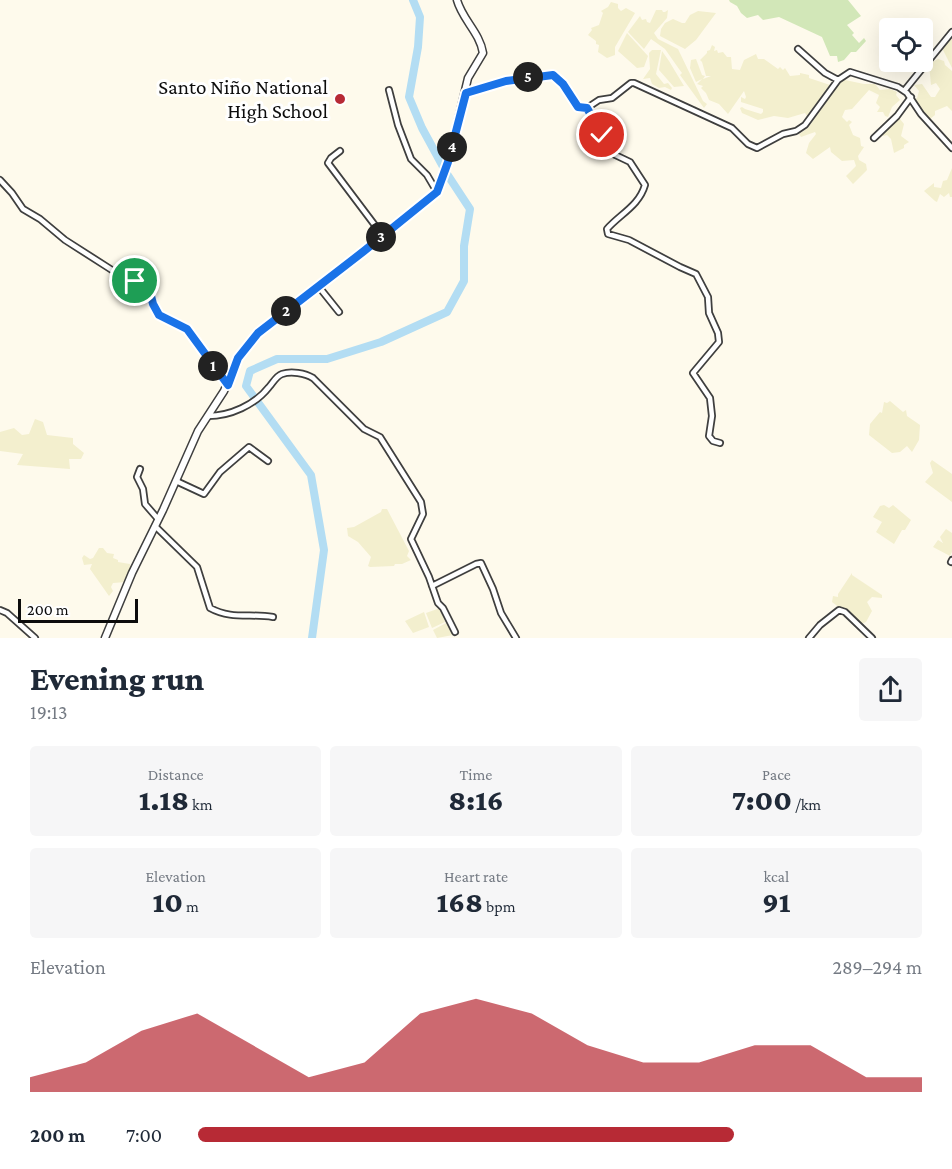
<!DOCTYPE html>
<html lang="en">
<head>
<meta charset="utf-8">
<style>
  body { margin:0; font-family:"Crimson Pro",serif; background:#f6f6f7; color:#1f2937; height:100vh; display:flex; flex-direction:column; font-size:22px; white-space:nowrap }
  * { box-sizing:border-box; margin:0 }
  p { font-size:20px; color:#747a83 }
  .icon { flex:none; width:33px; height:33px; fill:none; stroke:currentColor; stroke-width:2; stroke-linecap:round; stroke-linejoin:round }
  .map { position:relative; height:638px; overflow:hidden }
  .drawer { display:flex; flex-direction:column; background:#fff; flex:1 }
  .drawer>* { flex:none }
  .fabs { position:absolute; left:879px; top:18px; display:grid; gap:12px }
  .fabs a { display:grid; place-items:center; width:54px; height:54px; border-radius:6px; background:#fff; box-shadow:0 6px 24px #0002; font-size:30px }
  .scale { position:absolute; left:18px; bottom:15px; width:120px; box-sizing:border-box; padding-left:6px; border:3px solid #0c0c0c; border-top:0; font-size:16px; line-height:21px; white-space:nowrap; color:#0c0c0c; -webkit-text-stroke:4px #fff; paint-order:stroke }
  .pin { position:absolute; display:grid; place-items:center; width:51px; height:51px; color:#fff; margin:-26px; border:3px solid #fff; border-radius:50%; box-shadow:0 2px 6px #0007 }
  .km { position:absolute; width:30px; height:30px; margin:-15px; border-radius:50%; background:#222; color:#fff; font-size:16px; line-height:30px; text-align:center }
  .round { display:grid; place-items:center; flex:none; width:63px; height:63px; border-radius:6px; background:#f6f6f7 }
  .summary { display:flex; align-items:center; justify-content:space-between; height:102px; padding:0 30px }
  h1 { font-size:33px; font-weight:800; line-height:45px }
  .metrics { display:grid; grid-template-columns:repeat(3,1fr); gap:9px; height:102px; padding:6px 30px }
  .metrics div { display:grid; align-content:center; border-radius:6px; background:#f6f6f7; text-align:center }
  .metrics b { font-size:30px; font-weight:800 }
  .metrics small { font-size:16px; font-weight:400 }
  .metrics p { font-size:16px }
  .chart { height:168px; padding:12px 30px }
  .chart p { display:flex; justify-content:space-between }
  .chart svg { width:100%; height:108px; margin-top:6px; fill:#b72a35; opacity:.7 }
  ul { padding:0 30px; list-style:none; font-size:20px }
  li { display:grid; grid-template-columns:96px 72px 1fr; align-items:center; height:45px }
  li i { height:15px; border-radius:8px; background:#b72a35 }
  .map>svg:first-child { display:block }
  .farmland { fill:#f3efce }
  .green { fill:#d2e7b8 }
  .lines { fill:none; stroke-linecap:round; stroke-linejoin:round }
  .river { stroke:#b3ddf3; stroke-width:8 }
  .minor-casing { stroke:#3f3f3f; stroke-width:8 }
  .tertiary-casing { stroke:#3f3f3f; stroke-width:9 }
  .minor { stroke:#fff; stroke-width:4.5 }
  .tertiary { stroke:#fff; stroke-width:6 }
  .route-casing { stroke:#fff; stroke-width:12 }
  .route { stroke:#1a73e8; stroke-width:8 }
  .poi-dot { fill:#b72a35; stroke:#fff; stroke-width:2 }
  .labels { text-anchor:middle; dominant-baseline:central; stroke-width:6; stroke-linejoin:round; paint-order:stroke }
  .poi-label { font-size:21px; fill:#0c0c0c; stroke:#fff; text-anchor:end }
</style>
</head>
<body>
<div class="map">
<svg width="952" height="638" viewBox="0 0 952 638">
  <rect width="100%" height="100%" fill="#fefaec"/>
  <path class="farmland" d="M 611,2 L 618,4 L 618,8 L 621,11 L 626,8 L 635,13 L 615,47 L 615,55 L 607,58 L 598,52 L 599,45 L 596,44 L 596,41 L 588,35 L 592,30 L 591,28 L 599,25 L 603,13 L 601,11 L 608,7 Z
    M 656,10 L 662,10 L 663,12 L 665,12 L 668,10 L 667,18 L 654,33 L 658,39 L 678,49 L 703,101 L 707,104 L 704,108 L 680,75 L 682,73 L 679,69 L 665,49 L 651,39 L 644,49 L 628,32 L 640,16 L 642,20 L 646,19 L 647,22 L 650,23 Z
    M 698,11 L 716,13 L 696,40 L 685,49 L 660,36 L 661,29 L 665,23 L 673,19 L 682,23 L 685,23 L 690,15 Z
    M 627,33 L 648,56 L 644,67 L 637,68 L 618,51 Z
    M 952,39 L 952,68 L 943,50 L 944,40 L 948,41 Z
    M 712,45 L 715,47 L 714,51 L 717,50 L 718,53 L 723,52 L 727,57 L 731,57 L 732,69 L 740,70 L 744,60 L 756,54 L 758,59 L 764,59 L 778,69 L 780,67 L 783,70 L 785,68 L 790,76 L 800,75 L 800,73 L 809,75 L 809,78 L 830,85 L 807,116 L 805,113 L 788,118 L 774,116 L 758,120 L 742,113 L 740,108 L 742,107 L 745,109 L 761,114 L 763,112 L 763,109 L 741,102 L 741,97 L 745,99 L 746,97 L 744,91 L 728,114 L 719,104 L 709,100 L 706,93 L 701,88 L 703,86 L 697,84 L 702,79 L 696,82 L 690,68 L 691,60 L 696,59 L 702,75 L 705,76 L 703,79 L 711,76 L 706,76 L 702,62 L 700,60 L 707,53 L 707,51 L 710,50 Z
    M 652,50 L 661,50 L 656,74 L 664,84 L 668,83 L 672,88 L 671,90 L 665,87 L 659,88 L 652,84 L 650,78 L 643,79 L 650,69 L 649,53 Z
    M 662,51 L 669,61 L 684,86 L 674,87 L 659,70 Z
    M 938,59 L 944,61 L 945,65 L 952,71 L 952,111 L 947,106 L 935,111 L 935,115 L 930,119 L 932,123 L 931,126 L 913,100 L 917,98 L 919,91 L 914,85 L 922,84 L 931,97 L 935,97 L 940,89 L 936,83 L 931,85 L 929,64 Z
    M 845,80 L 864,84 L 875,84 L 880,90 L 890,89 L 897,92 L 896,95 L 900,100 L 892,107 L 888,117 L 885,116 L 883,112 L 877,112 L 880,107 L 876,103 L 879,95 L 869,90 L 852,109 L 845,110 L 842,117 L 847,122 L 849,120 L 852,122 L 849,125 L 853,135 L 860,138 L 861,146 L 864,147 L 858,156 L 859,160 L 866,164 L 867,170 L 853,184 L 846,176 L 856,166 L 854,160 L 842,161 L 831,152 L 830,147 L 813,159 L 806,153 L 809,143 L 816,134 L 815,132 L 801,137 L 799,134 L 808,128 L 841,81 Z
    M 900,119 L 904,124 L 901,136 L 909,142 L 904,145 L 904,148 L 894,153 L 891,139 L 887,135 L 883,136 L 882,130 L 885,130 L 887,126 L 890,127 L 893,121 Z
    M 952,168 L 952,197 L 950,197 L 949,193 L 944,197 L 940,194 L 937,202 L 935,201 L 924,191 L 934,183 L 934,187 L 941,188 L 943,181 L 947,180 Z
    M 890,401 L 903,412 L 906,410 L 907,416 L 920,425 L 919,440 L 912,452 L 907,446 L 900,452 L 892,453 L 869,435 L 870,424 L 880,412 L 882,413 L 884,402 L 887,403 Z
    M 35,419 L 43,422 L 47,435 L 73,438 L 73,444 L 84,453 L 81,459 L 69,459 L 70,469 L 17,465 L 23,454 L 0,451 L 0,432 L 14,428 L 22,435 L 29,434 Z
    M 932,460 L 952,474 L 952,502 L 925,482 L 933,473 L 930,463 Z
    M 884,505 L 889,508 L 893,505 L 911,520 L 905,530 L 902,530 L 894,544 L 876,532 L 882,522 L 873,517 L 880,506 Z
    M 382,509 L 387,509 L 409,551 L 407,556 L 411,560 L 402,564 L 395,564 L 394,566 L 370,567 L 368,566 L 371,557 L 358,542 L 348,536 L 347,528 L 354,527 L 381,512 Z
    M 946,529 L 952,533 L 952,552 L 950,556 L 933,547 L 938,540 L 943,543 L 940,537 Z
    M 99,548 L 103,548 L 107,553 L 114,554 L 113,558 L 118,560 L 118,562 L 130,564 L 131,571 L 126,582 L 113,583 L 111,587 L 113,591 L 109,596 L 90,569 L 92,564 L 84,565 L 82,558 L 84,555 L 90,559 L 93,558 Z
    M 852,573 L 852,575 L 882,595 L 882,598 L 872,597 L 867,602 L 872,611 L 866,622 L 861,624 L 832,602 L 833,596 L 838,597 L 838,594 Z
    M 440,608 L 445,622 L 432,628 L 426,613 Z
    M 424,612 L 429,627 L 413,633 L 405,621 Z
    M 446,623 L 453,635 L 437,638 L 433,630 Z"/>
  <path class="green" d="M 729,0 L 848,0 L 861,16 L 847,25 L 854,33 L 852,35 L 859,43 L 864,38 L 866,41 L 856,52 L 851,52 L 844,60 L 838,62 L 837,56 L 830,56 L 822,37 L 779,17 L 763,20 L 758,15 L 747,18 L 741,13 L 737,6 L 730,2 Z"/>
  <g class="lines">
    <path class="river" d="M 312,638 L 324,550 L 311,475 L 246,386 L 250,371 L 277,359 L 327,359 L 381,342 L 447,312 L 464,281 L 464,246 L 470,209 L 447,174 L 422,128 L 409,97 L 418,47 L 420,17 L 413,0"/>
    <defs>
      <path id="minor" d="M 798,49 L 825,73 L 838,80
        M 389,90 L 398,125 L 411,159 L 427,175 L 437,192
        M 904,91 L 952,32
        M 466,93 L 506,81 L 553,75 L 563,84 L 578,107 L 587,108 L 599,100 L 612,98 L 631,83 L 634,83 L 732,128 L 748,144 L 757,148 L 783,134 L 796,131 L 805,125 L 838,80 L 850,72 L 898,87 L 907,93 L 921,114 L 952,148
        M 587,108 L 596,122 L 609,152 L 630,162 L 645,185 C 639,206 620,214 607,229 L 608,234 L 629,240 L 680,267 L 696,274 L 708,297 L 709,313 L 718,333 L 719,342 L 693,373 L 710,398 L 712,416 L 709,436 L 713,441 L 720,443
        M 874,138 L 897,116 L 911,97
        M 340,151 L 331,158 L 328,163 L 383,236
        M 0,180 L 12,193 L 23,209 L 40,219 L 65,240 L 115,272 L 146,287 L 150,292 L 156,311 L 164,318 L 187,329 L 228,385
        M 319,287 L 339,312
        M 208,416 C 230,416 255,405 269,387 C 273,383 276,376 282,374 C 291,371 305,373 313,378 L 364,429 L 380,437 L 421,502 L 423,514 L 411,539 L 429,577 L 438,603 L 443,608 L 455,632
        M 140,469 L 137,477 L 143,489 L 145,504 L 158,519
        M 176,481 L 204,494 L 220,472 L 249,447 L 268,461
        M 155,526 L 197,567 L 210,608 C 232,620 250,613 273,617
        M 951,562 L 952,560
        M 432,586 L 476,564 L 481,563 L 493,589 L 501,613 L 516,638
        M 0,610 L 7,613 L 35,638
        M 809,638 L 820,625 L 839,610 L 845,612 L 872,638"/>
      <path id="tertiary" d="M 105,638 L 132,573 L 163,510 L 198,431 L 224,391 L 238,358 L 258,333 L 364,251 L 437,192 L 448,162 L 468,78 L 483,53 C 480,33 462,19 457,0"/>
    </defs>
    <use href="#minor" class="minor-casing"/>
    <use href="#tertiary" class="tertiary-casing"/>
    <use href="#minor" class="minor"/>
    <use href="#tertiary" class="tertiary"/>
  </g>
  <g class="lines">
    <defs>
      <path id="route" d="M 135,281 L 146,287 L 150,292 L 153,304 L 159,315 L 187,329 L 228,385 L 238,358 L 258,333 L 364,251 L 437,192 L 448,162 L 466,93 L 506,81 L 553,75 L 563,84 L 578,107 L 587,108 L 602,135"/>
    </defs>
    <use href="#route" class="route-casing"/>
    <use href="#route" class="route"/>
  </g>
  <circle class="poi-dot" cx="340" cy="99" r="6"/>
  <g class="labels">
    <g class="poi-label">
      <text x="328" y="87">Santo Niño National<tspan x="328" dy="24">High School</tspan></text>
    </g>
  </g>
</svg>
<div class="fabs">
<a><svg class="icon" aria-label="locate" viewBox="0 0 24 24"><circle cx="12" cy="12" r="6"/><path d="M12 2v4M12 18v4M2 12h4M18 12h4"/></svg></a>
</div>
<div class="scale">200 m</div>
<div class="pin" style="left:135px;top:281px;background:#1e9e55"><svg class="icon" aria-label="arrive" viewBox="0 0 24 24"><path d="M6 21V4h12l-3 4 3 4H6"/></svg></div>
<div class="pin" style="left:602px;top:135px;background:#d93025"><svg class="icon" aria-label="check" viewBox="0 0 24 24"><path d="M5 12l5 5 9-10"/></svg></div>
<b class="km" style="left:213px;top:366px">1</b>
<b class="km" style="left:286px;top:311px">2</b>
<b class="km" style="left:381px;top:237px">3</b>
<b class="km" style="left:452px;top:147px">4</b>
<b class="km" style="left:528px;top:77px">5</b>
</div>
<section class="drawer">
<div class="summary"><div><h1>Evening run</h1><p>19:13</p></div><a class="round"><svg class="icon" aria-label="share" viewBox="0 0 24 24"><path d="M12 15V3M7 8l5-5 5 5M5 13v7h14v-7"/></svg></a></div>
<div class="metrics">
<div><p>Distance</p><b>1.18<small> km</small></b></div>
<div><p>Time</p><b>8:16</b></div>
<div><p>Pace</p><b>7:00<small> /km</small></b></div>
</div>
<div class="metrics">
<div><p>Elevation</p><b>10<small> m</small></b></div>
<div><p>Heart rate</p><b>168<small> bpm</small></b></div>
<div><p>kcal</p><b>91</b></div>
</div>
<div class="chart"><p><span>Elevation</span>289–294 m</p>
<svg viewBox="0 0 160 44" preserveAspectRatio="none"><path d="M0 44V38L10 32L20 19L30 12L40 25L50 38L60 32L70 12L80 6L90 12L100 25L110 32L120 32L130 25L140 25L150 38L160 38V44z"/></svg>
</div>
<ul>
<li><b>200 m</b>7:00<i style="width:74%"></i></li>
</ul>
</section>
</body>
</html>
